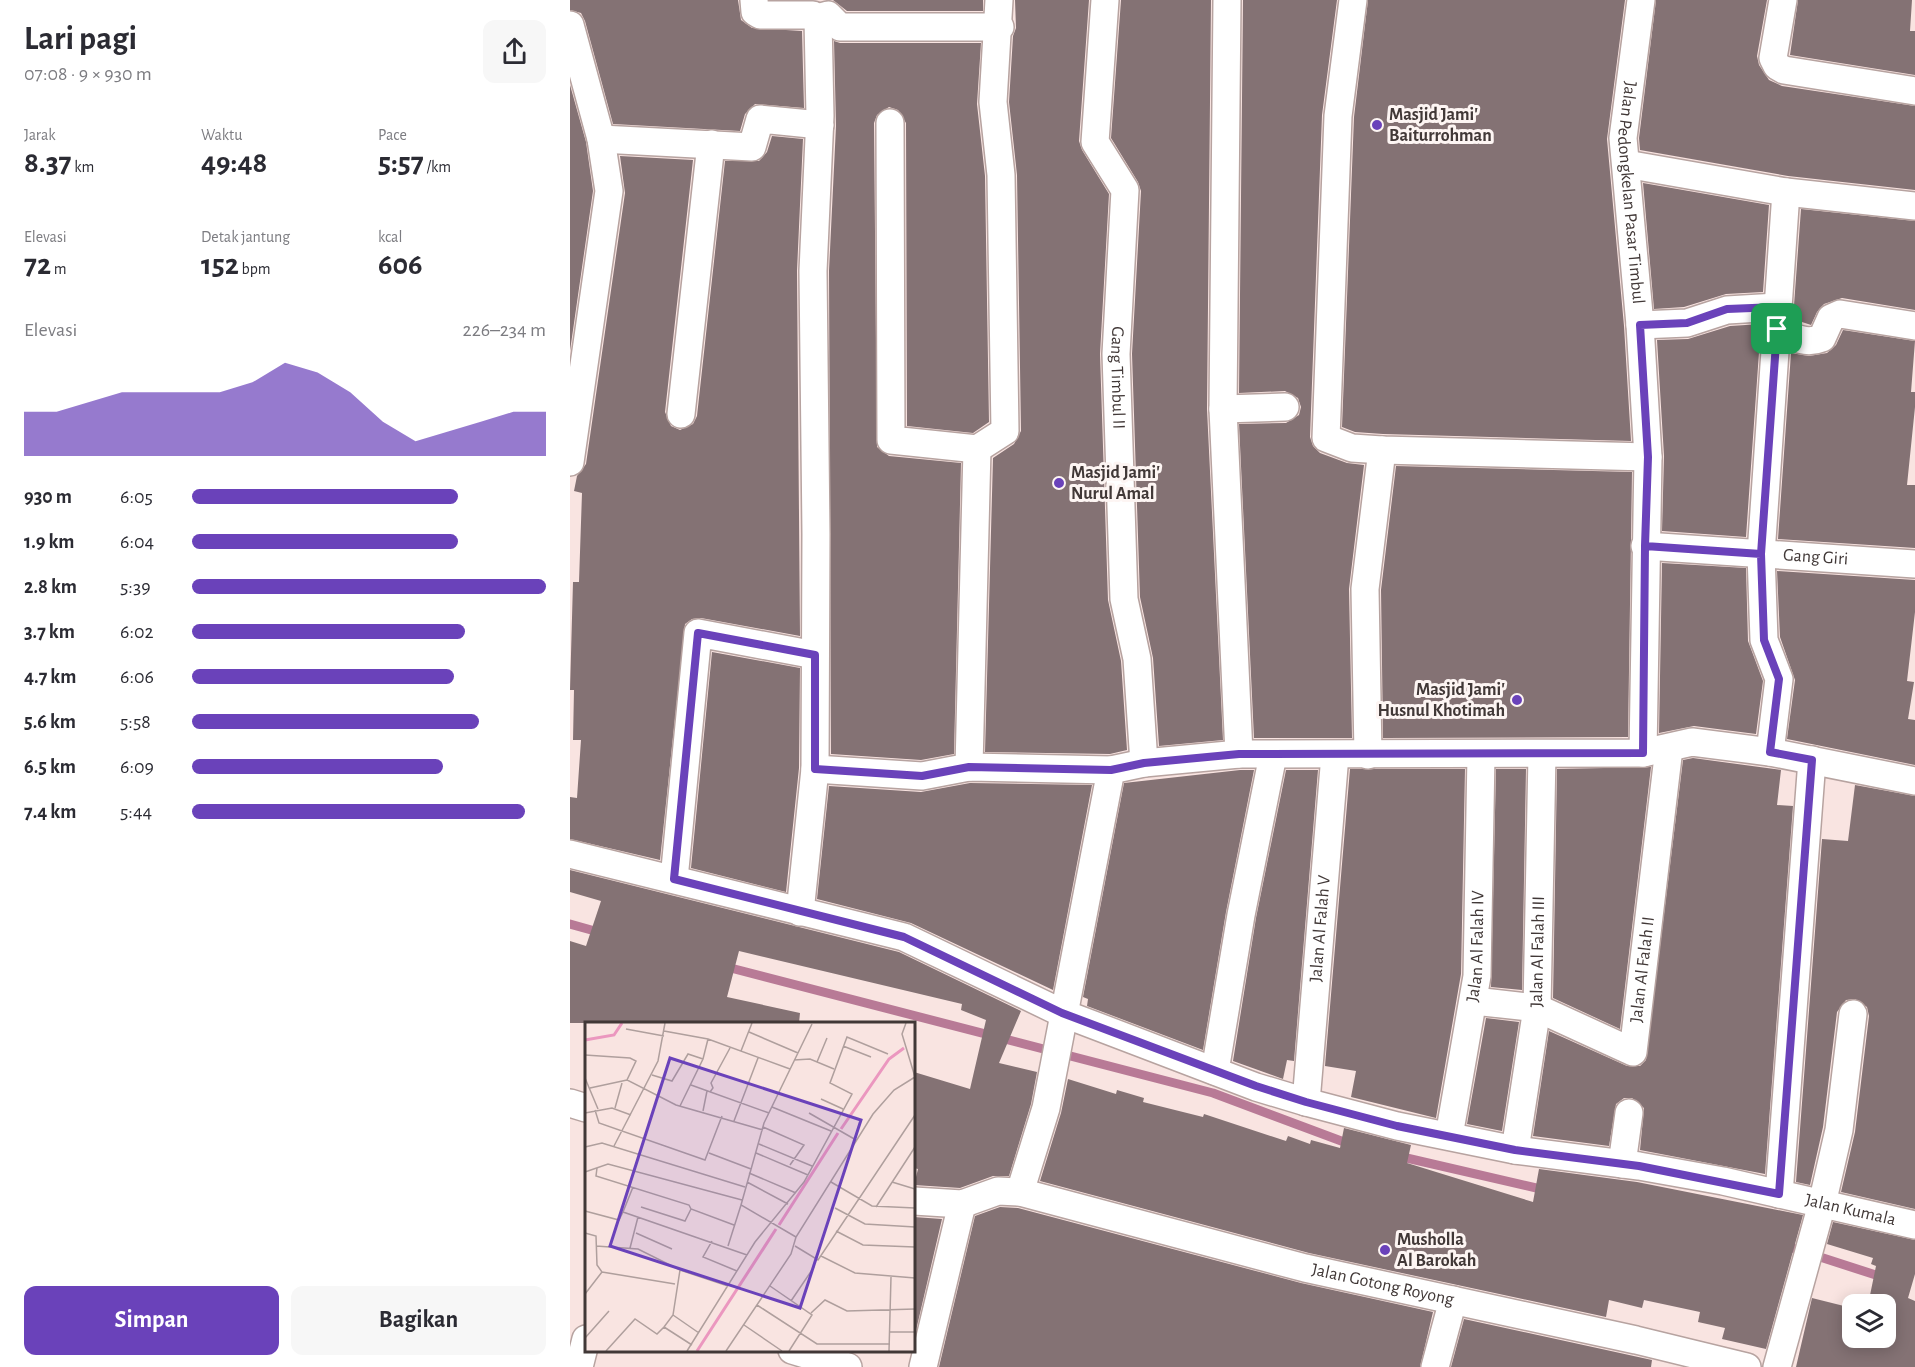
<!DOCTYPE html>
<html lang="id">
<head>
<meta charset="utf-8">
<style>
  body { margin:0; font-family:"Alegreya Sans",sans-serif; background:#f7f7f7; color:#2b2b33; height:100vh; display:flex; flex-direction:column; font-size:22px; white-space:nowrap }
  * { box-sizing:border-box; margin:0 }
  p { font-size:20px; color:#7c7c81 }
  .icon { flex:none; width:33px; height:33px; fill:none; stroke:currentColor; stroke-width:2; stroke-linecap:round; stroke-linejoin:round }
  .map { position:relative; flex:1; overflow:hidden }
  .details { display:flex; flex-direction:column; background:#fff; width:570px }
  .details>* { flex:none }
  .tools { position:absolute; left:1272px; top:1294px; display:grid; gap:12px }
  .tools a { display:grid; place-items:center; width:54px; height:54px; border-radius:12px; background:#fff; box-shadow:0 3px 15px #0003; font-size:30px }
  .pin { position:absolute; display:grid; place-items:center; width:51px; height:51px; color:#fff; margin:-26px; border-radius:12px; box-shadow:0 3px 9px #0006 }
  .round { display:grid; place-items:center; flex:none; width:63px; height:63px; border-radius:12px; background:#f7f7f7 }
  .headline { display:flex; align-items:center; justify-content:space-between; height:102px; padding:0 24px }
  h1 { font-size:33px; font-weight:700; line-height:45px }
  .figures { display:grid; grid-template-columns:repeat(3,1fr); gap:9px; height:102px; padding:6px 24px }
  .figures div { display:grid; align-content:center }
  .figures b { font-size:30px; font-weight:700 }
  .figures small { font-size:16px; font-weight:400 }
  .figures p { font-size:16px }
  .chart { height:168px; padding:12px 24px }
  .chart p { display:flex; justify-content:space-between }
  .chart svg { width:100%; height:108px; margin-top:6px; fill:#6a42ba; opacity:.7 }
  .action { display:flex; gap:12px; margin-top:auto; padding:12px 24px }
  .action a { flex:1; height:69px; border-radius:12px; background:#6a42ba; color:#fff; font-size:24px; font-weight:700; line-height:69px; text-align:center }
  .action a+a { background:#f7f7f7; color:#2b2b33 }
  ul { padding:0 24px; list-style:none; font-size:20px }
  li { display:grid; grid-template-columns:96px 72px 1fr; align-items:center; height:45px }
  li i { height:15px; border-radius:8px; background:#6a42ba }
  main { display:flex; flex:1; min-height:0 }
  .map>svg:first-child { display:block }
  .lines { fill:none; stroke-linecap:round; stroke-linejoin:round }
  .stream { stroke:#b87a96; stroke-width:9 }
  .building { fill:#847274 }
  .street-casing { stroke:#b7a3a0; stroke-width:30 }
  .street { stroke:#fff; stroke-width:27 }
  .route-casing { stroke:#fff; stroke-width:12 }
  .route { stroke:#6a42ba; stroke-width:8 }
  .poi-dot { fill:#6a42ba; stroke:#fdf5f3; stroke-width:2 }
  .labels { text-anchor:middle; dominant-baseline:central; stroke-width:6; stroke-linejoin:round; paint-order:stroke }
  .poi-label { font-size:18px; font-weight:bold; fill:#413837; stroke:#fdf5f3; text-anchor:start }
  .street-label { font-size:18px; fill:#413837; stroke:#fdf5f3 }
  .inset-river { fill:none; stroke:#eb97bf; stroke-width:3 }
  .inset-road { fill:none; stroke:#af9f9d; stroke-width:1.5 }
  .view { fill:#6a42ba; fill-opacity:0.15; stroke:#6a42ba; stroke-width:3 }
  .inset-edge { fill:none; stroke:#413837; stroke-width:3 }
</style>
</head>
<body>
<main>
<section class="details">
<div class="headline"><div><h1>Lari pagi</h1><p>07:08 · 9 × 930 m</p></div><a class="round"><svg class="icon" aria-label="share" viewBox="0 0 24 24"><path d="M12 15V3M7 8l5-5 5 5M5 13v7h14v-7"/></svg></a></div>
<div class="figures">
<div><p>Jarak</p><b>8.37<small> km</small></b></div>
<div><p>Waktu</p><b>49:48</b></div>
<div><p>Pace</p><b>5:57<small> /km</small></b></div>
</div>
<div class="figures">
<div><p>Elevasi</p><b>72<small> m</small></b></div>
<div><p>Detak jantung</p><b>152<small> bpm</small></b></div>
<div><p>kcal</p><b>606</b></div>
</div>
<div class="chart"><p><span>Elevasi</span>226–234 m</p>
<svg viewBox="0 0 160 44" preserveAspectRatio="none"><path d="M0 44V26L10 26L20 22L30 18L40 18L50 18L60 18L70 14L80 6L90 10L100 18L110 30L120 38L130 34L140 30L150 26L160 26V44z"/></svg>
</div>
<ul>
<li><b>930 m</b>6:05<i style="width:75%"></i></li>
<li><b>1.9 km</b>6:04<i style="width:75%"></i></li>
<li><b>2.8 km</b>5:39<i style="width:100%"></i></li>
<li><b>3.7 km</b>6:02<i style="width:77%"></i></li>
<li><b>4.7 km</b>6:06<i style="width:74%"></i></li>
<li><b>5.6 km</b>5:58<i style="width:81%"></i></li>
<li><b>6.5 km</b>6:09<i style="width:71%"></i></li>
<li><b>7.4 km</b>5:44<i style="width:94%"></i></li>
</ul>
<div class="action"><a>Simpan</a><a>Bagikan</a></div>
</section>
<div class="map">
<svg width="1345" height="1367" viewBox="0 0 1345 1367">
  <rect width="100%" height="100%" fill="#f9e4e1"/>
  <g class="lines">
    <path class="stream" d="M 0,924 L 32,933
      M 153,966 L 643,1093 L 782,1145
      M 828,1156 L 975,1190
      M 1213,1245 L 1315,1278"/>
  </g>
  <path class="building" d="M 0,0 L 168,0 L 171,20 L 182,28 L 232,31 L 234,108 L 185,104 L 175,114 L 170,131 L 43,124 L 15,21 L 11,13 L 0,10 Z
    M 263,0 L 413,0 L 413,11 L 277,11 Z
    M 445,0 L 519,0 L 509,141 L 512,150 L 539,194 L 530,354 L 538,600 L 551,661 L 557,750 L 540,754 L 415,752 L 423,458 L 444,444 L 451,431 L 447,175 L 439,102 L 443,36 L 446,28 Z
    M 551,0 L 641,0 L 637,409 L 653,740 L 589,746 L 583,658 L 570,597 L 562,354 L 571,191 L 568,182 L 541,138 Z
    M 673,0 L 767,0 L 752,115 L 740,437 L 743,446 L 750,453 L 777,463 L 794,465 L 779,589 L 782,738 L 684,738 L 669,424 L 716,423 L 729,415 L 731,407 L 728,398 L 715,391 L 669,393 Z
    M 798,0 L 1055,0 L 1037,139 L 1054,326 L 1061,441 L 813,434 L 785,432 L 772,427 L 784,117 Z
    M 1086,0 L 1197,0 L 1187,56 L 1189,65 L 1199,80 L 1212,86 L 1345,106 L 1345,190 L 1218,176 L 1070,150 L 1069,138 Z
    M 1228,0 L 1342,0 L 1340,31 L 1345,31 L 1345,75 L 1220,55 Z
    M 264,41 L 270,43 L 411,43 L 407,104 L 415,176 L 419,422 L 403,433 L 337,426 L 336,123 L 328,110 L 319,107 L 307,115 L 304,123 L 307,447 L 319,456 L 391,463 L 384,754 L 351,760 L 261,754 L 259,271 L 266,126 Z
    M 0,85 L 16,142 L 23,191 L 0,351 Z
    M 202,136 L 233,139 L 227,271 L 230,636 L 131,618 L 122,619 L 115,624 L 90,860 L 0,839 L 0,797 L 7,798 L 11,740 L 3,740 L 4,690 L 0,690 L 3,582 L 9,582 L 12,493 L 4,491 L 7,476 L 16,464 L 55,193 L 50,156 L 123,160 L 95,412 L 101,426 L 110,430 L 123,424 L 127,416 L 155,161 L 189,161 L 197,152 Z
    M 1073,183 L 1199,205 L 1193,292 L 1156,294 L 1114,307 L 1084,309 Z
    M 1231,209 L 1345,221 L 1345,310 L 1272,298 L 1254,304 L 1247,312 L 1241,325 L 1223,319 Z
    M 1191,324 L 1176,537 L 1092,531 L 1094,456 L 1087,340 L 1118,339 L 1160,326 Z
    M 1273,330 L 1345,341 L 1341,392 L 1345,392 L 1345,407 L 1337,485 L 1345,485 L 1345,548 L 1208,539 L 1221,353 L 1239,356 L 1257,353 L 1266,345 Z
    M 826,466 L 1062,472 L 1058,737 L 813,738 L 811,590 Z
    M 1092,563 L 1176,568 L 1178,641 L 1193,681 L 1186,734 L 1124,726 L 1089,733 Z
    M 1207,571 L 1345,580 L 1345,612 L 1337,681 L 1344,682 L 1338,719 L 1345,720 L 1345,765 L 1217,739 L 1225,680 L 1210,637 Z
    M 142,652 L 230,668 L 229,768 L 216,892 L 121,868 Z
    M 1123,758 L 1211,770 L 1207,805 L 1223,806 L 1195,1174 L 1070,1150 L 1074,1108 L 1062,1098 L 1054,1098 L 1046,1104 L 1039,1146 L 963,1136 L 979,1031 L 1057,1066 L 1070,1066 L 1076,1060 L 1113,760 Z
    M 1081,767 L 1050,1029 L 983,998 L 987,769 Z
    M 780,769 L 895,769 L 891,974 L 866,1118 L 781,1097 L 786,1071 L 755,1066 Z
    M 926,769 L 956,769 L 952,990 L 921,987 Z
    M 670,770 L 684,770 L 656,912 L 633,1050 L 517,1006 L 518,999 L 513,997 L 554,783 Z
    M 716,770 L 748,770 L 724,1061 L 717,1060 L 713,1079 L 663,1061 L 686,918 Z
    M 400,783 L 522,785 L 483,990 L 341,923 L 247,899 L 259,786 L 351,792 Z
    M 1285,785 L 1345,796 L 1345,1209 L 1271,1192 L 1285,1132 L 1299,1016 L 1297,1007 L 1285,999 L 1276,1000 L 1267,1012 L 1253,1127 L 1240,1185 L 1226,1182 L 1252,839 L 1278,841 Z
    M 0,870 L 329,952 L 451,1011 L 429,1063 L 467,1072 L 461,1104 L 439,1176 L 423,1176 L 390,1188 L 344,1185 L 348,1169 L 344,1168 L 344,1072 L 400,1089 L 416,1020 L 391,1010 L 392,1004 L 169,951 L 157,997 L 230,1013 L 229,1023 L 0,1023 L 0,941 L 16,946 L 31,901 L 0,892 Z
    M 916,1018 L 949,1022 L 932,1131 L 897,1124 Z
    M 498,1079 L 546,1094 L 547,1090 L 574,1098 L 573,1102 L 633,1117 L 634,1114 L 716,1141 L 718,1136 L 740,1144 L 741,1140 L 770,1148 L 774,1128 L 841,1145 L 837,1163 L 963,1202 L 969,1169 L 1067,1182 L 1233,1215 L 1196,1349 L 1152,1339 L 1155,1328 L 1128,1322 L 1130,1312 L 1074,1300 L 1072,1308 L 1039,1300 L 1036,1317 L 739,1253 L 470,1181 L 491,1113 Z
    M 430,1207 L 448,1208 L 731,1283 L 863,1312 L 850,1367 L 369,1367 L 405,1216 Z
    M 344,1217 L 372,1219 L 344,1339 Z
    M 1263,1222 L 1345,1240 L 1345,1274 L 1338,1298 L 1345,1301 L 1345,1367 L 1226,1367 L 1242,1298 L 1282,1308 L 1282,1338 L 1316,1338 L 1316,1305 L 1298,1305 L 1306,1266 L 1301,1264 L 1303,1258 L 1257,1244 Z
    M 894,1319 L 1082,1360 L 1081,1367 L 881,1367 Z"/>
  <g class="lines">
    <defs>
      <g id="street">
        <path d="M 184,0 L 185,12 L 190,15 L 243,15 L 248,19 L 250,116 L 243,271 L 246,534 L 245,769 L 230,912"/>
        <path id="s1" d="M 535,0 L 525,142 L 555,190 L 546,354 L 554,599 L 567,659 L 574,763"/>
        <path d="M 657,0 L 653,409 L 669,754"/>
        <path d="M 783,0 L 768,116 L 756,438 L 782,448 L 812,450 L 1078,457"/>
        <path id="s2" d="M 1071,0 L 1053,138 L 1070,325 L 1078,457 L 1073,753"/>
        <path d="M 1213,0 L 1203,58 L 1207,66 L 1214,70 L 1345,91"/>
        <path d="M 247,18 L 258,15 L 270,27 L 430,27"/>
        <path d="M 0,25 L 31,139 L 39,191 L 0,462"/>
        <path d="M 320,123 L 321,440 L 407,449 L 435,431 L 431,175 L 423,102 L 429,0"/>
        <path d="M 31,139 L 182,147 L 190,119 L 250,125"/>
        <path d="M 1056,164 L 1216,192 L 1345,206"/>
        <path d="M 1070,325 L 1117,323 L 1157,310 L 1207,307"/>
        <path d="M 1207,329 C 1223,337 1235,345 1252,338 L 1261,318 L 1270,314 L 1345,326"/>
        <path d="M 653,409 L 715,407"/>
        <path d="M 111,414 L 141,144"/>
        <path id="s3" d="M 1075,546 L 1345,564"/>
        <path d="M 1200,752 L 1209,679 L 1194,640 L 1191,554 L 1216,192"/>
        <path d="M 798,755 L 795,589 L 812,450"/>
        <path d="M 399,767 L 407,449"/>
        <path d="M 245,769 L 352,776 L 399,767 L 541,770"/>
        <path id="s4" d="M 0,854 L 334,937 L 492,1013 L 686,1087 L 736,1102 L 827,1126 L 945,1150 L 1069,1166 L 1153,1181 L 1345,1225"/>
        <path d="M 104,879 L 128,633 L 245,655"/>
        <path id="s5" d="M 904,1001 L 967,1008 L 1063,1052 L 1099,748"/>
        <path d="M 645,1071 L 671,915 L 703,755"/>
        <path id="s6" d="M 736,1102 L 765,755"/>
        <path d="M 0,1103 L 16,1108"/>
        <path id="s7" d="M 879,1136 L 907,976 L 911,755"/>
        <path id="s8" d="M 945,1150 L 967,1008 L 972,754"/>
        <path d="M 1052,1164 L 1059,1113"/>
        <path d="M 450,1192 L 476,1108 L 541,770 L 574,763 L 669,754 L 1073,753 L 1122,742 L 1200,752 L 1345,781"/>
        <path d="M 1209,1194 L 1242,760"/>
        <path id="s9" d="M 344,1201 L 392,1204 L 428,1191 L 450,1192 L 735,1268 L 1066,1340 L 1177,1367"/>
        <path d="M 222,1350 L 278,1367"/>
        <path d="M 9,1367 L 16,1339"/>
        <path d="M 353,1367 L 392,1204"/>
        <path d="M 865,1367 L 883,1300"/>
        <path d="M 1207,1367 L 1252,1204 L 1269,1130 L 1283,1014"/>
      </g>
    </defs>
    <use href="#street" class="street-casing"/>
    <use href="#street" class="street"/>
  </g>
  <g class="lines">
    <defs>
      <path id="route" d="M 1207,329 L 1191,554 L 1075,546 L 1073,753 L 669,754 L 574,763 L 541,770 L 399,767 L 352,776 L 245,769 L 245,655 L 128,633 L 104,879 L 334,937 L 492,1013 L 686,1086 L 736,1102 L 827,1126 L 945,1150 L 1069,1166 L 1209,1194 L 1242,760 L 1200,752 L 1209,679 L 1194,640 L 1191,554 L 1075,546 L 1078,457 L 1070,325 L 1117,323 L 1157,309 L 1207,307 L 1207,329"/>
    </defs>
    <use href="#route" class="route-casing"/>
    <use href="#route" class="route"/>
  </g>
  <g class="poi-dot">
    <circle cx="807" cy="125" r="6"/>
    <circle cx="489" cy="483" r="6"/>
    <circle cx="947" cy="700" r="6"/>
    <circle cx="815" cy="1250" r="6"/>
  </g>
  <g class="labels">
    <g class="poi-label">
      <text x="819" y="115">Masjid Jami'<tspan x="819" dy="21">Baiturrohman</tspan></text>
      <text x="501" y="473">Masjid Jami'<tspan x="501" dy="21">Nurul Amal</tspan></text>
      <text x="935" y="690" text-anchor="end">Masjid Jami'<tspan x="935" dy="21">Husnul Khotimah</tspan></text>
      <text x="827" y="1240">Musholla<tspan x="827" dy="21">Al Barokah</tspan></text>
    </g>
    <g class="street-label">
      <text stroke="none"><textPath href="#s2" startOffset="194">Jalan Pedongkelan Pasar Timbul</textPath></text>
      <text stroke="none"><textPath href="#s1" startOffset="387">Gang Timbul II</textPath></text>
      <text stroke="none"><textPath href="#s3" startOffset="171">Gang Giri</textPath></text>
      <text stroke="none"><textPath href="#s6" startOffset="174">Jalan Al Falah V</textPath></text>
      <text stroke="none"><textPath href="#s7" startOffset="192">Jalan Al Falah IV</textPath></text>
      <text stroke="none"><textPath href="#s8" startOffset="200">Jalan Al Falah III</textPath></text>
      <text stroke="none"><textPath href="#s5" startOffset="252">Jalan Al Falah II</textPath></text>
      <text stroke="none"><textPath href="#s4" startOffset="1335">Jalan Kumala</textPath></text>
      <text stroke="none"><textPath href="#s9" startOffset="483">Jalan Gotong Royong</textPath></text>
    </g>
  </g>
  <g transform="translate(15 1022)">
    <rect width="330" height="330" fill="#f9e4e1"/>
    <path class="inset-river" d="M 0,18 L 29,13 L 37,1M 256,107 L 304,37 L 319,26M 194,203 L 253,111M 112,329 L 191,207"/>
    <path class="inset-road" d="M 321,1 L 317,12 L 330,55M 41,7 L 79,14M 79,9 L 123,17 L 205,47M 164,10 L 213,31M 258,24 L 286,35M 156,29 L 167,1M 0,33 L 45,36 L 51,39 L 42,58 L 91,83 L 178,108M 209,38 L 225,37 L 249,47M 232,40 L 242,16M 67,53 L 87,59 L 103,32 L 118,37M 0,56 L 13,87M 106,63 L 184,91M 5,66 L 42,58M 125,70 L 128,66 L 126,61 L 145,26M 236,77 L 258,87M 95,84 L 118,37 L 123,17M 187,85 L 246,109M 30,86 L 37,61M 10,88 L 14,101 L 120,138 L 137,94M 118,89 L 122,69M 0,91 L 27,86 L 46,93M 224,91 L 271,118M 149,99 L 173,36M 178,105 L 219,123 L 205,143M 174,122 L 227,144M 29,124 L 73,39 L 80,1M 0,125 L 17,121 L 160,165M 124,131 L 166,147M 171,131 L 223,153M 12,146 L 11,154 L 104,183 L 106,187 L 149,203M 0,150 L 23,142 L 157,178M 164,151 L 211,171M 162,160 L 203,182M 246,160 L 287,184 L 330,186M 307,160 L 330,167M 56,185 L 100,199 L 106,187M 291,185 L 330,125M 250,186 L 280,202 L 330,205M 0,189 L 34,198 L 38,190 L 162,233M 38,190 L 48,165M 251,209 L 278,223 L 330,225M 0,211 L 11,214 L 12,243 L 17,250 L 0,272M 51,211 L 87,227M 211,215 L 156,183 L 179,101 L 227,2M 127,219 L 118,235 L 152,249M 11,224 L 53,227 L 95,248 L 143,264M 143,224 L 156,183M 210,224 L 233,238 L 330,93M 45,226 L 53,195M 236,234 L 270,251 L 330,256M 17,250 L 90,262M 185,264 L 227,293 L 204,329M 206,279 L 229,245M 172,283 L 232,322 L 305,322M 226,291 L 240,278 L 262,289 L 330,287M 88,293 L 114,311M 159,303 L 197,329M 79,305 L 107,323M 305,310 L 330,310M 0,316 L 24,289M 21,329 L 50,297 L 72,312 L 79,305 L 88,293 L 95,248M 102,329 L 170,220 L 219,160 L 267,72 L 245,61 L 262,15 L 303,32M 141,329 L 206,232 L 211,215 L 288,92 L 309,68 L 330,55M 304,329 L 306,255"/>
    <path class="view" d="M 85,36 L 276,98 L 215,286 L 25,224 Z"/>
    <rect width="330" height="330" class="inset-edge"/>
  </g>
</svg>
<div class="tools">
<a><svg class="icon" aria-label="layers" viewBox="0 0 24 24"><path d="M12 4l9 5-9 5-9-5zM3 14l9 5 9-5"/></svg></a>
</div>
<div class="pin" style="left:1207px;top:329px;background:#1e9e55"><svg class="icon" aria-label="arrive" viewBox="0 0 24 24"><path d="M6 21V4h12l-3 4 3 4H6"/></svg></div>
</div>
</main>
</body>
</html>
